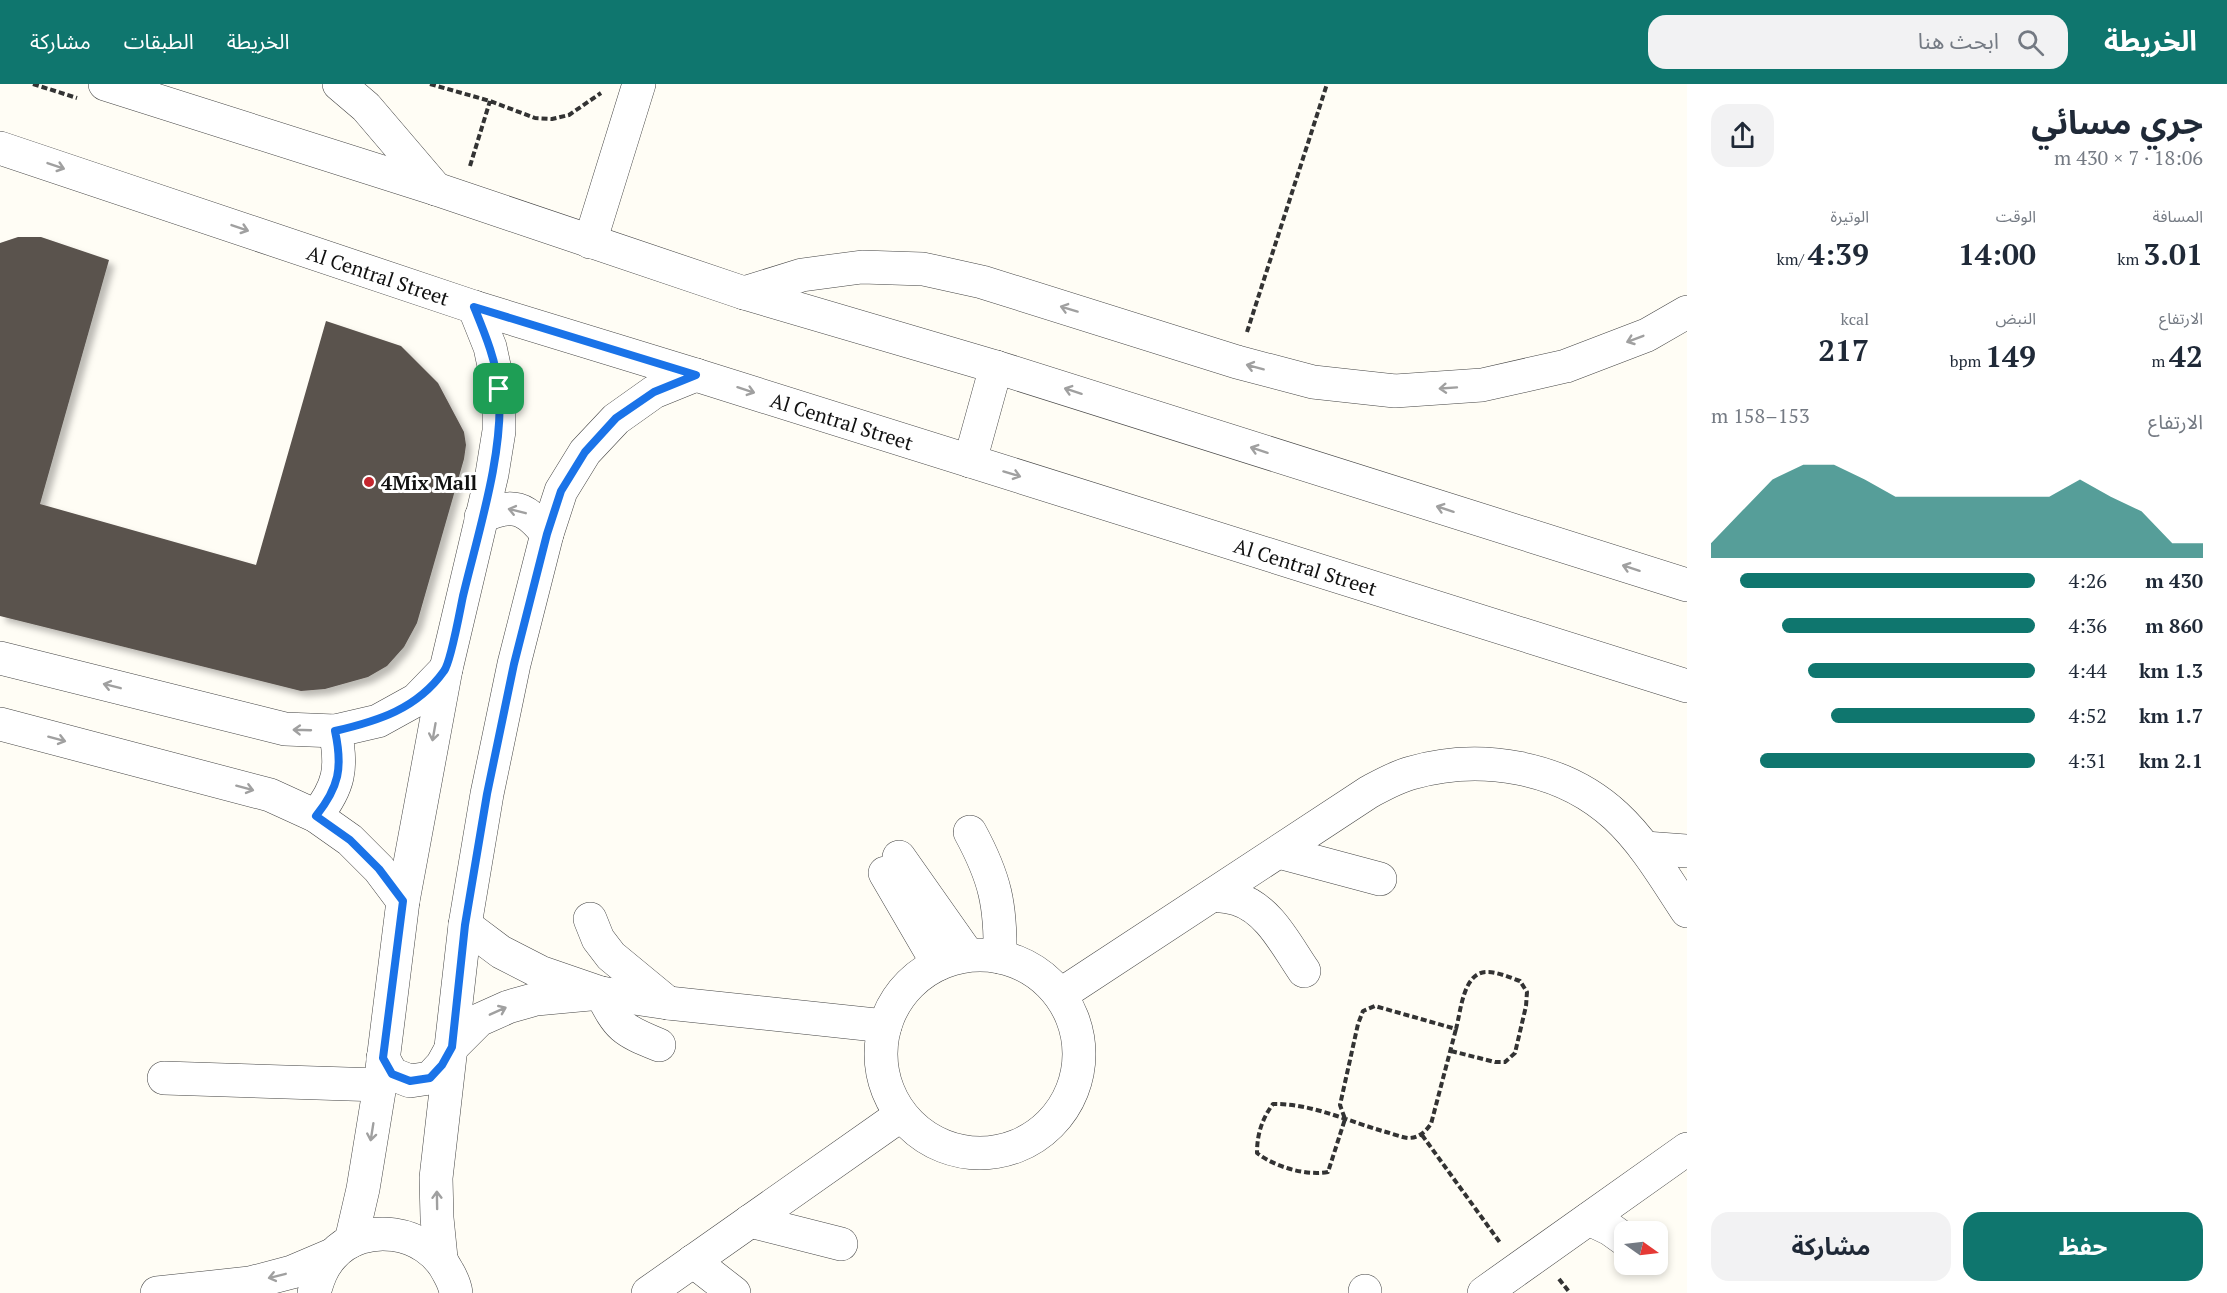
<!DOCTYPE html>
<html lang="ar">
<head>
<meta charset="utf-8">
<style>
  body { margin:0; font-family:"PT Serif","Noto Sans Arabic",serif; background:#f2f2f3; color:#1f2937; direction:rtl; height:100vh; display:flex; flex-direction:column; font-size:22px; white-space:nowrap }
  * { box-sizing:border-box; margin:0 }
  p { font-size:20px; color:#747a83 }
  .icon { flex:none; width:33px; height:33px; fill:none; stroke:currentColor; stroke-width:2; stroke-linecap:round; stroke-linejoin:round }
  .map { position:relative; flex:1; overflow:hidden; direction:ltr }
  .details { display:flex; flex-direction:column; background:#fff; width:540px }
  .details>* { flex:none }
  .needle { width:39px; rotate:104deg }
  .tools { position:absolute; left:1614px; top:1137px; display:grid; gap:12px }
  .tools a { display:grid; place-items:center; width:54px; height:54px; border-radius:12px; background:#fff; box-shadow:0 3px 9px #0003; font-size:30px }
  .pin { position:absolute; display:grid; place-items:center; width:51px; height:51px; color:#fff; margin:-26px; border-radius:12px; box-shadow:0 3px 9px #0006 }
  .round { display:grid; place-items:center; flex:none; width:63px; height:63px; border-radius:18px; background:#f2f2f3 }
  .headline { display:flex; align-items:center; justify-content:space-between; height:102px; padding:0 24px }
  h1 { font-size:33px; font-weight:700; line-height:45px }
  .metrics { display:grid; grid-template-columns:repeat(3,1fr); gap:9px; height:102px; padding:6px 24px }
  .metrics div { display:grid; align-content:center }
  .metrics b { font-size:30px; font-weight:700 }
  .metrics small { font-size:16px; font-weight:400 }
  .metrics p { font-size:16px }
  .chart { height:168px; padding:12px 24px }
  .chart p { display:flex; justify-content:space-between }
  .chart svg { width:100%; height:108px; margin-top:6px; fill:#0f766e; opacity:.7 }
  .primary-button { display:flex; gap:12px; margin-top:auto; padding:12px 24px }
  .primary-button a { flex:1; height:69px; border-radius:18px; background:#0f766e; color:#fff; font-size:24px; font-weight:700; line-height:69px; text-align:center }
  .primary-button a+a { background:#f2f2f3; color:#1f2937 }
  ul { padding:0 24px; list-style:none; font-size:20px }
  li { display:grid; grid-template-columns:96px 72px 1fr; align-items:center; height:45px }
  li i { height:15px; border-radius:8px; background:#0f766e }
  header { display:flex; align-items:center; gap:36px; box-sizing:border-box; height:84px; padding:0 30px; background:#0f766e; color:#fff }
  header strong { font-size:28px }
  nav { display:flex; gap:33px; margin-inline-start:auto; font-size:21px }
  .search { width:420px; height:54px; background:#f2f2f3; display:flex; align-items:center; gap:15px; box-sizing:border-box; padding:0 21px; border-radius:18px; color:#747a83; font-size:22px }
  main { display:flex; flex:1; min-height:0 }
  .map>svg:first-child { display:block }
  .building { fill:#5a524d; filter:url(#shadow) }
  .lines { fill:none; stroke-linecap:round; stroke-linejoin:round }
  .minor-casing { stroke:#444; stroke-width:34 }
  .path { stroke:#333; stroke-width:4; stroke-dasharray:6 3; stroke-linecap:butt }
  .minor { stroke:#fff; stroke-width:33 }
  .oneway { stroke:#a0a0a0 }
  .route-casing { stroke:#fff; stroke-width:12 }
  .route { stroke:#1a73e8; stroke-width:8 }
  .poi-dot { fill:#c4262e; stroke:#fff; stroke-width:2 }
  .labels { text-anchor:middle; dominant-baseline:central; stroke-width:6; stroke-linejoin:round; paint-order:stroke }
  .street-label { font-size:20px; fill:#111; stroke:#fff }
  .poi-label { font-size:20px; font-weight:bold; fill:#111; stroke:#fff; text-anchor:start }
</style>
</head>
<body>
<header>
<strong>الخريطة</strong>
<div class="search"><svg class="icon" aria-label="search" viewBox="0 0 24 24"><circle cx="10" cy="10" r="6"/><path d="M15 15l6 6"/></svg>ابحث هنا</div>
<nav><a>الخريطة</a><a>الطبقات</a><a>مشاركة</a></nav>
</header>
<main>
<section class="details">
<div class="headline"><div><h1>جري مسائي</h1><p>18:06 · 7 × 430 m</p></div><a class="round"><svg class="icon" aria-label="share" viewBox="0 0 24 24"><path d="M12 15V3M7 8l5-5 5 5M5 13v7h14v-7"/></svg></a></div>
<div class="metrics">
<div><p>المسافة</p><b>3.01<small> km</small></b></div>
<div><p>الوقت</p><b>14:00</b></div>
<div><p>الوتيرة</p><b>4:39<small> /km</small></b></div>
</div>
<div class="metrics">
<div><p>الارتفاع</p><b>42<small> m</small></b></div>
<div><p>النبض</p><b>149<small> bpm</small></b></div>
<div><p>kcal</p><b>217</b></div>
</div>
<div class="chart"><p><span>الارتفاع</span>153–158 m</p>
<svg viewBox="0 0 160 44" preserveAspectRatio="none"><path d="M0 44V38L10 25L20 12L30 6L40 6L50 12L60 19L70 19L80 19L90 19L100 19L110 19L120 12L130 19L140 25L150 38L160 38V44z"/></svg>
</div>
<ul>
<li><b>430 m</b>4:26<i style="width:91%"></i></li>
<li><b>860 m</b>4:36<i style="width:78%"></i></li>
<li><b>1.3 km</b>4:44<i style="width:70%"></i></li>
<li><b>1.7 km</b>4:52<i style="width:63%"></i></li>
<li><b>2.1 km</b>4:31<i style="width:85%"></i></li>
</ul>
<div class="primary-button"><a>حفظ</a><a>مشاركة</a></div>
</section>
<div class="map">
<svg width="1687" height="1209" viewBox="0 0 1687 1209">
  <defs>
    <filter id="shadow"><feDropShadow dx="5.5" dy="5.5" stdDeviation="3" flood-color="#0004"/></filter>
  </defs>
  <rect width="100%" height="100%" fill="#fffdf5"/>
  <path class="building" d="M 18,153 L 41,153 L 109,176 L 40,420 L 256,481 L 326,237 L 401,262 L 438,299 L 464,348 L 466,361 L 464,375 L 417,539 L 404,563 L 387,582 L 368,593 L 325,605 L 301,607 L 0,532 L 0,159 Z"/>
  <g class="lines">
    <defs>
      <g id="minor">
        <path d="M 105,0 L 436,105 L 744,209 L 996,283 L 1687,501"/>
        <path d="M 339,0 L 366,23 L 436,105"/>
        <path id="s1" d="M 0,64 L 474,223 L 696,291 L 1687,602"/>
        <path d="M 590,158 L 639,0"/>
        <path d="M 744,209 L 802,191 L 862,183 L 923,185 L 982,198 L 1237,278 L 1313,298 L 1395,307 L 1482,301 L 1566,282 L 1647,251 L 1687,228"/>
        <path d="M 970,377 L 996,283"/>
        <path d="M 481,433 C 512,418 526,423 547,450"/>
        <path d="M 0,574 L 285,645 L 335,647 L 378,637 L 416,616 L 446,585"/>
        <path d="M 0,640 L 270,711 L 316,732 L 350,756 L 379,785 L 403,817"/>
        <path d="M 316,732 C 339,703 343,684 335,647"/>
        <path d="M 970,748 C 995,794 1001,821 1000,873"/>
        <path d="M 1645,764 L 1687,767"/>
        <path d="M 1279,768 L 1380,795"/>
        <path d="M 899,773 L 968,871"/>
        <path d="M 885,789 L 938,880"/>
        <path d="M 1213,811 C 1221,812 1229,813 1237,815 C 1269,825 1286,861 1304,887"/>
        <path d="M 590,835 L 598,855 L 611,872 L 668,919"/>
        <path d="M 465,841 L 501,868 L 540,888 L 601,909 L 668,919 L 885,942"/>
        <circle cx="980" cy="970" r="99"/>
        <path d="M 601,909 C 619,944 622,946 659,961"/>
        <path d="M 1060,911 L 1369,708 C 1382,701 1396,693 1411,689 C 1480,669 1562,682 1616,732 C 1645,759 1665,794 1687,827"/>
        <path d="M 383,974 L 392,990 L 410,997 L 430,994 L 442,981 L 452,963 L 479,936 L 508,923 L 536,915 L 590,910"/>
        <path d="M 164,994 L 380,1001"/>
        <path d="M 1589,1135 L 1610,1145 L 1624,1155"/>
        <path d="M 750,1137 L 841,1160"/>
        <path d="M 351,1157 L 363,1105 L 380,1001 L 403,817 L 446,585 L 492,390 L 499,347 L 499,305 L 490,263 L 474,223"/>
        <path d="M 441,1174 L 437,1134 L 436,1094 L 465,841 L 487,710 L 514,580 L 547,450 L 561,407 L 585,368 L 616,335 L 654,308 L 696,291"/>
        <path d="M 693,1177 L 734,1209"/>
        <path d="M 157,1209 L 250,1199 L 292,1188 L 332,1171"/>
        <path d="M 314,1209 C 318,1195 322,1183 332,1172 C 364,1136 427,1146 448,1188 C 452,1195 455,1201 456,1209"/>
        <path d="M 648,1209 L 901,1031"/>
        <path d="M 1365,1209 L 1365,1207"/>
        <path d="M 1484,1209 L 1687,1065"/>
      </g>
    </defs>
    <use href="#minor" class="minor-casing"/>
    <path class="path" d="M 33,0 L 77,14
      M 430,0 L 490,17 L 535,34 L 552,35 L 569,31 L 601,9
      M 470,82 L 490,17
      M 1247,248 L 1327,0
      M 1451,967 L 1495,978 L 1505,978 L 1515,969 L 1526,922 L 1527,908 L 1520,897 C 1511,894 1498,888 1488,888 C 1463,887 1461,927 1456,945 L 1375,922 L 1363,927 L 1358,940 L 1340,1021 L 1345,1035 L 1328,1088 C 1306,1092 1275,1083 1257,1069 C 1257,1050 1262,1035 1273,1020 C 1311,1019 1350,1038 1386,1048 C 1393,1050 1401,1053 1408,1054 C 1419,1054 1425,1048 1431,1040 L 1456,945
      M 1422,1051 L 1501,1160
      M 1559,1195 L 1570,1209"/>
    <use href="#minor" class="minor"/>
  </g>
  <defs><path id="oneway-shaft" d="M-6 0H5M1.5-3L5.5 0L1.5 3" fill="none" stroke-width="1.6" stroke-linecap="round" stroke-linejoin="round" transform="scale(1.5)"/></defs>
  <g class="oneway">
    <use href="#oneway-shaft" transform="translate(56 82) rotate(19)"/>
    <use href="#oneway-shaft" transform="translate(240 144) rotate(19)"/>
    <use href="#oneway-shaft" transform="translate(1069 225) rotate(-163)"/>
    <use href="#oneway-shaft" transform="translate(1635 255) rotate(159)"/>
    <use href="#oneway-shaft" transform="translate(1255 283) rotate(-165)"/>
    <use href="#oneway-shaft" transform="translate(1448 304) rotate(176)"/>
    <use href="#oneway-shaft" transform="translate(746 306) rotate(18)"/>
    <use href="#oneway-shaft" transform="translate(1073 307) rotate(-162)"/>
    <use href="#oneway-shaft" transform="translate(1259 366) rotate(-162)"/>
    <use href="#oneway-shaft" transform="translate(1012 390) rotate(17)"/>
    <use href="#oneway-shaft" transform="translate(1445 425) rotate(-162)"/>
    <use href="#oneway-shaft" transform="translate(517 427) rotate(-166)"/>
    <use href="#oneway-shaft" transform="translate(1631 484) rotate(-162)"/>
    <use href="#oneway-shaft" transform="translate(112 602) rotate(-166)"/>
    <use href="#oneway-shaft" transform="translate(302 646) rotate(-178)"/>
    <use href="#oneway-shaft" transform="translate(434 648) rotate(100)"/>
    <use href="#oneway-shaft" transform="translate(57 655) rotate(15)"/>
    <use href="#oneway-shaft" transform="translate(245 704) rotate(15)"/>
    <use href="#oneway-shaft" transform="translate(498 927) rotate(-24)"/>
    <use href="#oneway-shaft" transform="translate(372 1048) rotate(99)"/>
    <use href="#oneway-shaft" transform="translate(437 1116) rotate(-91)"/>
    <use href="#oneway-shaft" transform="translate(277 1192) rotate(166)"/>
  </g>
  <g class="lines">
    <defs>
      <path id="route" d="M 474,223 L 696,291 L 654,308 L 616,334 L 585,368 L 561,407 L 547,450 L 514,580 L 487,710 L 465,841 L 452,963 L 442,981 L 430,994 L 410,997 L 392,990 L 383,974 L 403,817 L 379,785 L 350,756 L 316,732 C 339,703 343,684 335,647 C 378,637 417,625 444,587 C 451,578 460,526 463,512 C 478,449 504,369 499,306 C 496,276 485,250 474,223 Z"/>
    </defs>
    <use href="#route" class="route-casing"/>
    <use href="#route" class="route"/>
  </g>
  <circle class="poi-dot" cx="369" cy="398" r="6"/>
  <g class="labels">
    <g class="street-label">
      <text stroke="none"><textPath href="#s1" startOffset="399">Al Central Street</textPath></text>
      <text stroke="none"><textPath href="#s1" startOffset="885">Al Central Street</textPath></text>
      <text stroke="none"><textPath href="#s1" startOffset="1371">Al Central Street</textPath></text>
    </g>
    <g class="poi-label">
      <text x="381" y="398">4Mix Mall</text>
    </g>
  </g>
</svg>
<div class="tools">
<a><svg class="needle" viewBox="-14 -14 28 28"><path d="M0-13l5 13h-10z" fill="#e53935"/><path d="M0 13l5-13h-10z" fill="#747a83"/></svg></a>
</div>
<div class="pin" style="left:499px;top:305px;background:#1e9e55"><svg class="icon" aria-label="arrive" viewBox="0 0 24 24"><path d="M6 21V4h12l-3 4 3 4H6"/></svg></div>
</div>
</main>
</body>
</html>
